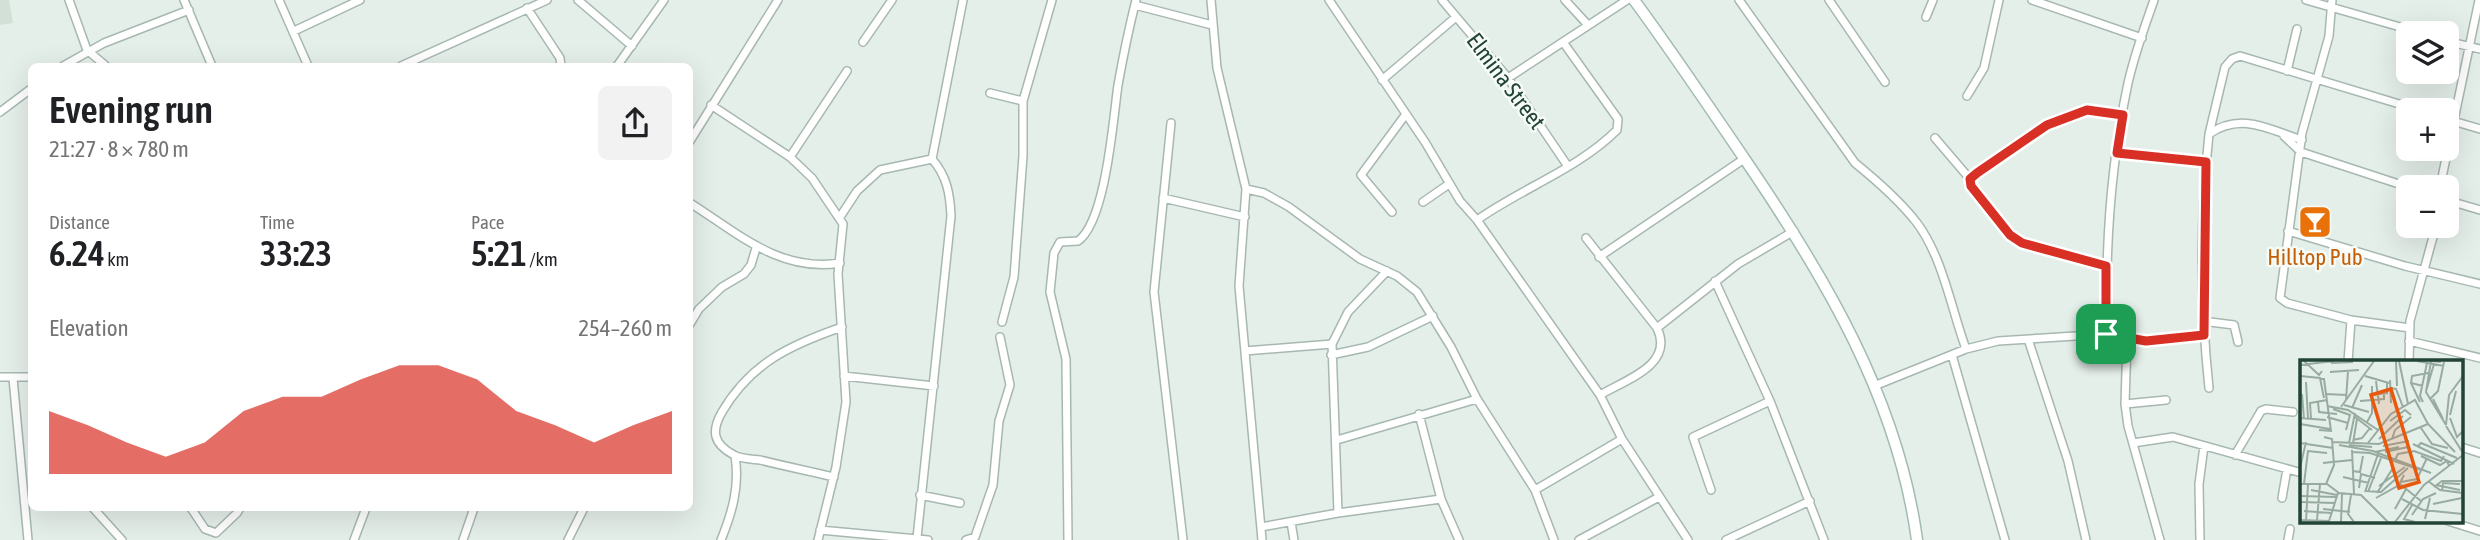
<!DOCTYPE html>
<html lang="en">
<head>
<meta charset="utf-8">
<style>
  body { margin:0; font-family:"Asap Condensed",sans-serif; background:#f2f2f2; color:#202124; height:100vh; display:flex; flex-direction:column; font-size:26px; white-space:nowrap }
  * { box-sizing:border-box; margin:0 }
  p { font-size:23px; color:#757577 }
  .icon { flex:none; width:38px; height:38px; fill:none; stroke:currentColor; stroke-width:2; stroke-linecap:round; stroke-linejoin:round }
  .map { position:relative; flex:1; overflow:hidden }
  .side { position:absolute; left:28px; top:63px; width:665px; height:448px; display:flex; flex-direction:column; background:#fff; border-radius:10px; box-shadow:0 7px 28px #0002 }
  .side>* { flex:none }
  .controls { position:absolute; left:2396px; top:21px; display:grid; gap:14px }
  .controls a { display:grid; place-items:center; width:63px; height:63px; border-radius:10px; background:#fff; box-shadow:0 7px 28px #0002; font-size:35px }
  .pin { position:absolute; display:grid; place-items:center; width:60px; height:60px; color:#fff; margin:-30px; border-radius:14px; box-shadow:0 4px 10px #0006 }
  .round { display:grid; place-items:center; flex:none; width:74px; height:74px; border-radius:10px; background:#f2f2f2 }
  .summary { display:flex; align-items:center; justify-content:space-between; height:119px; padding:0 21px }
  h1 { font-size:38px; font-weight:600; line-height:52px }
  .stats { display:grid; grid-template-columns:repeat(3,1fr); gap:10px; height:119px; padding:7px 21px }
  .stats div { display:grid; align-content:center }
  .stats b { font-size:35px; font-weight:600 }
  .stats small { font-size:19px; font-weight:400 }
  .stats p { font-size:19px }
  .chart { height:196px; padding:14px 21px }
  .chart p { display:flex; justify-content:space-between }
  .chart svg { width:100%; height:126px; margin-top:7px; fill:#d93025; opacity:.7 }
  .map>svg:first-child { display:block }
  .built { fill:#d3e0d8 }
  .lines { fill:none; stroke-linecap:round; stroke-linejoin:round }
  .street-casing { stroke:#a7b8b0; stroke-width:10 }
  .secondary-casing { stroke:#a2bcb0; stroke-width:13 }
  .street { stroke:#fff; stroke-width:7 }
  .secondary { stroke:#fff; stroke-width:10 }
  .route-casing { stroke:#fff; stroke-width:14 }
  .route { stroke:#d93025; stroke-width:9 }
  .labels { text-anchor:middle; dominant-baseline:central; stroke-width:5; stroke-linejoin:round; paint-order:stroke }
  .street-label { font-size:23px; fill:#224436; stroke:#f6fbf8 }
  .food-label { font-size:23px; fill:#c56008; stroke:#f6fbf8 }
  .inset-road { fill:none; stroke:#97aba1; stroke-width:2 }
  .view { fill:#e8590c; fill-opacity:0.15; stroke:#e8590c; stroke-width:3.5 }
  .inset-edge { fill:none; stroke:#224436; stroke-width:3.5 }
</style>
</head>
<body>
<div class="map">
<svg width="2480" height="540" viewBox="0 0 2480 540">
  <rect width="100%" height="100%" fill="#e5efe9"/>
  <path class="built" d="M 0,0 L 9,0 L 13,23 L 0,25 Z"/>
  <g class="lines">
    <defs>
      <path id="street" d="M 69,0 L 87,50 L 106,66
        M 184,0 L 212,66
        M 279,0 L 308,66
        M 578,0 L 632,46
        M 1211,0 L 1217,68 L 1246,189 L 1239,286 L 1262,540
        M 1329,0 L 1425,142 L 1460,201 L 1477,220 L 1600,395 L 1622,439 L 1688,540
        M 1442,0 L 1508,78 L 1567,165
        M 1565,0 L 1588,25
        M 1739,0 L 1855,163 C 1876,180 1900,201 1917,223 C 1943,258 1951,308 1966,349
        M 1829,0 L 1885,82
        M 2032,0 L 2142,38
        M 2306,0 L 2421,33
        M 2332,0 L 2329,36 L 2302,133 L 2280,298 L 2287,303 L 2351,320 L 2410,328
        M 1135,5 L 1212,25
        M 527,8 L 560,58 L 561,66
        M 1926,17 L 1933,0
        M 294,31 L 360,0
        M 2446,41 L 2480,49
        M 863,42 L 892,0
        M 63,66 L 104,43 L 189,10
        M 401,66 L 547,0
        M 617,66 L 664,0
        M 2287,71 L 2297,29
        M 1508,78 L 1627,0
        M 1382,80 L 1456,17
        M 990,93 L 1023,101
        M 1967,96 L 1984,68 L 1999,0
        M 711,105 L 790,157 L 812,178 L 843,224 L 838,274 L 846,402 L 836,467 L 818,540
        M 0,112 L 32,88
        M 2446,119 L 2480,129
        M 1171,123 L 1154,292 L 1183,540
        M 2209,134 L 2225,67 L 2232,59 L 2240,56 L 2419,110
        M 2284,136 L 2301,152 L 2408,187
        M 1935,138 L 1970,179 L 1971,186 L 2010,235 L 2022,243 L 2106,266
        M 690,141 L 778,0
        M 2117,153 L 2206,162
        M 790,157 L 847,71
        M 932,159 L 963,0
        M 1970,179 L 2047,125 L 2087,110 L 2123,115
        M 2440,187 L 2479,0
        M 1246,189 L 1264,193 L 1289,207 L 1360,259 L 1397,276 L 1417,292 L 1451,347 L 1477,399 L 1535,490 L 1554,540
        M 1163,198 L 1245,217
        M 2446,200 L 2480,210
        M 1423,202 L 1449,184
        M 690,203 C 736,232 780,273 840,263
        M 1392,212 L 1361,175 L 1406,114
        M 840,217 L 857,191 L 880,170 L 932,159
        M 1477,220 C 1522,188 1578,169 1617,130 L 1618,119 L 1563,42
        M 2288,231 L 2405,266 L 2480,284
        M 1586,238 L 1657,328 C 1675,365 1625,380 1600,395
        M 1599,257 L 1744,159
        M 1715,281 L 1770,401 L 1824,540
        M 2202,321 L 2234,325 L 2238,342
        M 1002,322 L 1014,277 L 1023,156 L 1023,101 L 1052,0
        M 690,324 L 699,309 L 722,287 L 744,274 L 751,265 L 756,248
        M 1657,328 L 1738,264 L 1794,231
        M 2107,334 C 2105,251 2110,169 2127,88 C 2133,58 2144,29 2154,0
        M 2028,339 L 2068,461 L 2086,540
        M 2127,339 L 2125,404 L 2128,426 L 2160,540
        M 2409,341 L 2480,358
        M 1332,344 L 1348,312 L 1387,271
        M 1245,351 L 1332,344 L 1338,513 L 1261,527
        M 1331,355 L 1368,347 L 1433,316
        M 1952,355 L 2005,540
        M 2348,362 L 2351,320
        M 2409,362 L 2410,321 L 2436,226
        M 844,376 L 934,386
        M 0,377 L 32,377
        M 13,378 L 28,540
        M 1874,386 L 1966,349 L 1998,341 L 2107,334 L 2146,341 L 2204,335
        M 2209,388 C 2200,304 2200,218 2209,134 C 2241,112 2268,129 2302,140
        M 2125,404 L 2166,400
        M 1419,414 L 1441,499 L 1459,540
        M 1337,440 L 1477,399
        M 2133,443 L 2173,437 L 2302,473
        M 2461,447 L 2480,453
        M 2235,455 L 2261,411 L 2266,409 L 2293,412
        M 834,477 C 809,471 784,466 760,460 C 752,459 741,459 734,455 C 713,444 711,431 722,412 C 751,363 790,345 842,327
        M 1535,490 L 1622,439
        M 1711,490 L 1693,437 L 1770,401
        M 920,495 L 960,503
        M 2282,498 L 2287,469
        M 93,508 L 122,540
        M 191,508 L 205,529 L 216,533 L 237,513 L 240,508
        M 1338,513 L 1441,499
        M 2448,521 L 2480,531
        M 1291,522 L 1294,540
        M 820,530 L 928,540
        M 917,538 L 951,216 C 950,194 947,176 932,159
        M 354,540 L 366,508
        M 463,540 L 474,508
        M 568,540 L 584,508
        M 721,540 C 732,513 740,486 735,456
        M 966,540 L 975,537 L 993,485 L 999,421 L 1010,385 L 1000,337
        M 1068,540 L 1066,359 L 1050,292 L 1054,253 L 1060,242 L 1078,241 C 1106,221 1113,120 1118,85 C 1123,57 1129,28 1136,0
        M 1579,540 L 1659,497
        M 1726,540 L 1810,501
        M 2200,540 L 2199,484 L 2204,446
        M 2288,540 L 2290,529"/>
      <path id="secondary" d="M 1634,0 C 1673,53 1709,107 1746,161 C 1825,277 1898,399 1917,540"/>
    </defs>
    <use href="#street" class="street-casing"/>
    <use href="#secondary" class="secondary-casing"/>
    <use href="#street" class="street"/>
    <use href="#secondary" class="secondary"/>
  </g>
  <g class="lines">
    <defs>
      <path id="route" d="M 2087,110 L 2123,115 L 2117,153 L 2206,162 L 2204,335 L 2146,341 L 2106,334 L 2106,266 L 2022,243 L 2010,235 L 1971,186 L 1970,179 L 1977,173 L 2047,125 Z"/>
    </defs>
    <use href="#route" class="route-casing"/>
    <use href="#route" class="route"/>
  </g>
  <defs>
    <symbol id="bar-square" viewBox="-11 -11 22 22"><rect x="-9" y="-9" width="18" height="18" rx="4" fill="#e8710a" stroke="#f6fbf8"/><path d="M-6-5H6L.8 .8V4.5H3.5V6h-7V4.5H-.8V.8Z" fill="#fff"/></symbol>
  </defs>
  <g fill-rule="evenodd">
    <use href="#bar-square" x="2296" y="203" width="38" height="38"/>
  </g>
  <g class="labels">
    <g class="street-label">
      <text transform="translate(1506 81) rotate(53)">Elmina Street</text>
    </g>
    <g class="food-label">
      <text x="2315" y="257">Hilltop Pub</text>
    </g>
  </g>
  <g transform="translate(2300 360)">
    <rect width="163" height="163" fill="#e5efe9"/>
    <path class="inset-road" d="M 4,1 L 19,15 L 22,11M 96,1 L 97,26M 99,1 L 108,44M 117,1 L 144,6M 141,2 L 131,1 L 126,32 L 146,65M 31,3 L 53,2M 0,5 L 34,1M 30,12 L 59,10M 0,16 L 20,18 L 24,38M 65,16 L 89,23M 90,20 L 91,43M 76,21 L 79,44M 6,22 L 8,59M 111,23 L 120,42M 123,26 L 111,23 L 112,16 L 128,13M 90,28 L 96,29 L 103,47M 126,31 L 134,4M 2,34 L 4,59M 26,34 L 47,35M 70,35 L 87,33 L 87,23M 130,39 L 138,31 L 144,2M 133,39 L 143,59M 46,40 L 48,11M 60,41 L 84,39 L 84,34M 18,42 L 19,52 L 37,54M 123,42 L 120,36 L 127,3M 44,45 L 69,52M 27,46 L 48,50 L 78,70M 41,47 L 74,1M 52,48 L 62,25M 33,49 L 50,55 L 46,70M 150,55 L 156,31M 27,57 L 48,63M 55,57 L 72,70M 0,58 L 26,60M 150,58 L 157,77 L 163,71M 11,59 L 10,43 L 27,40M 90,61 L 105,50 L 111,55M 67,62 L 72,53 L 72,26M 0,64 L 30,69M 146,65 L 149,35 L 163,16M 146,66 L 163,93M 121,68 L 132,84 L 148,88M 19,70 L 31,71 L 24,19 L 21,19M 24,77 L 32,79 L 34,105 L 26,124M 79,79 L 103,56M 92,79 L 95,70 L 111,57M 53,80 L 62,78 L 70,68M 32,82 L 79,84 L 128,64M 0,83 L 33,88M 49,83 L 55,53M 53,83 L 57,59M 68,83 L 91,54 L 115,40 L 128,64 L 155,92M 113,84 L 154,104M 39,85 L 73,91 L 131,113M 49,85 L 72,87M 83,86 L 109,81M 117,87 L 121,83 L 157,98M 52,90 L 54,134M 52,92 L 70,93 L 121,110M 75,92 L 99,87M 85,92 L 108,87M 121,96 L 140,105 L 147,101 L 149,106M 95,100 L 98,94 L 114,91 L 141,101 L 144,96M 23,103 L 52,100M 0,108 L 6,82M 53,111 L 60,112 L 63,96M 43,117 L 69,123M 128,121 L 140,130 L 163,133M 101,122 L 117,119 L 127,98M 0,124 L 27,124 L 39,133 L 61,135 L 88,162M 4,124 L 8,91 L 27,93M 100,124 L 121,141M 136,125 L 160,130M 79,126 L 105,107M 134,127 L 142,121 L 163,121M 59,128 L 61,114 L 75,118M 11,130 L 37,135M 142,130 L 143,123 L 160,124M 65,131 L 81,132 L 108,108M 65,132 L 78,94M 68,132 L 81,98M 77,133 L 93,108M 51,135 L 48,154 L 54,162M 0,136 L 36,137M 76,138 L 99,125 L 104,115M 102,139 L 123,150 L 163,154M 0,142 L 34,143M 133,144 L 162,138 L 162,133M 112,145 L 104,159 L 115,162M 23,149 L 50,152M 95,149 L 106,129M 0,151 L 0,160 L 29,161 L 38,133M 4,151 L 31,153M 112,155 L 123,139 L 136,133M 125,159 L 130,138M 17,160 L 20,124M 6,161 L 8,124M 41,162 L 42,134M 95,162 L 124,125 L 163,95"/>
    <path class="view" d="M 91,29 L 119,122 L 99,128 L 71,35 Z"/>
    <rect width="163" height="163" class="inset-edge"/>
  </g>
</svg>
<div class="controls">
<a><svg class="icon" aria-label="layers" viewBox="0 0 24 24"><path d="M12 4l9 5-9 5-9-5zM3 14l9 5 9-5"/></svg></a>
<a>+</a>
<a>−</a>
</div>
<div class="pin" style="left:2106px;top:334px;background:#1e9e55"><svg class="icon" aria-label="arrive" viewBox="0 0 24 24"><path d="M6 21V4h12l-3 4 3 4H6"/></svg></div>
<section class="side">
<div class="summary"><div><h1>Evening run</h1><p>21:27 · 8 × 780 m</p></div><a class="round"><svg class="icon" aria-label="share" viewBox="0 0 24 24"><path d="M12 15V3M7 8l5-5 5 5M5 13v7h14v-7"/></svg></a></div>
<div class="stats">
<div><p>Distance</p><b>6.24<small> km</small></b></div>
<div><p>Time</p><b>33:23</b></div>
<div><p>Pace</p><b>5:21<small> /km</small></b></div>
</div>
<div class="chart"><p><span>Elevation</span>254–260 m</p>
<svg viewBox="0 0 160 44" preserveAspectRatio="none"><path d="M0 44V22L10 27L20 33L30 38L40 33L50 22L60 17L70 17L80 11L90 6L100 6L110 11L120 22L130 27L140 33L150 27L160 22V44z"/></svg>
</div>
</section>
</div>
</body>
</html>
